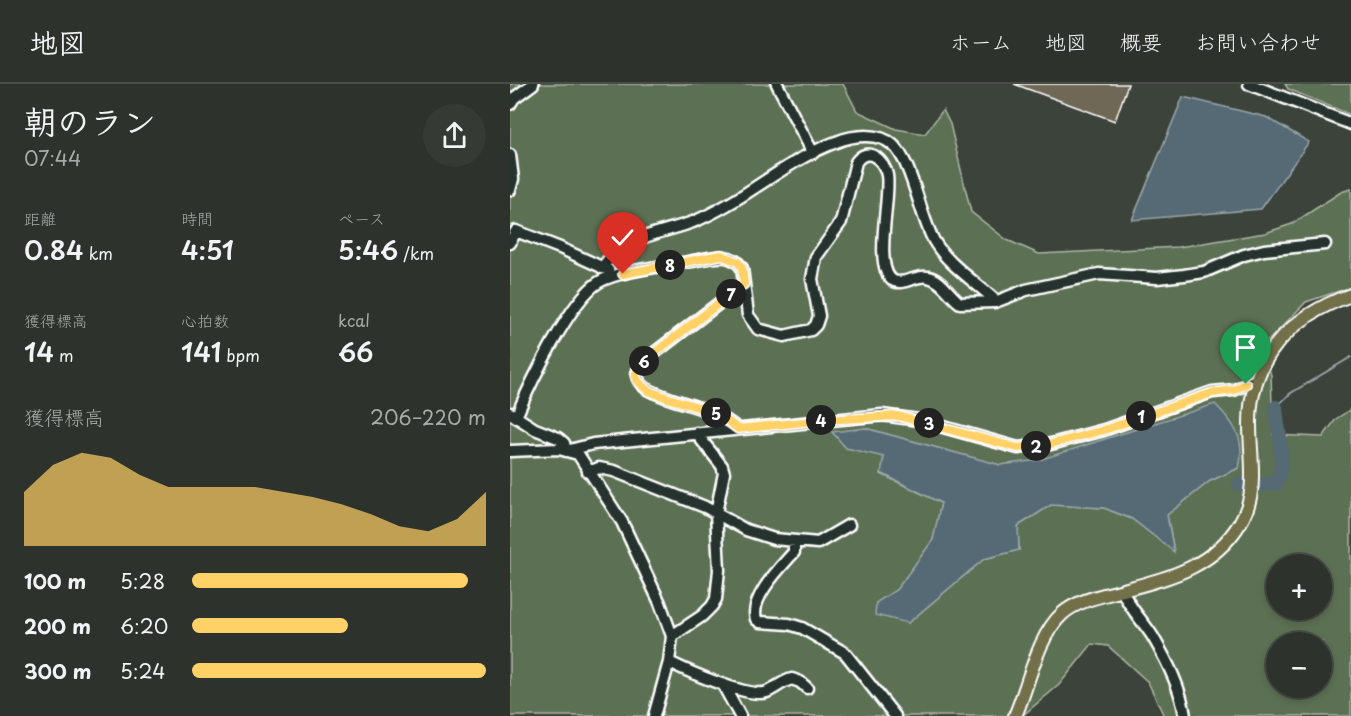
<!DOCTYPE html>
<html lang="ja">
<head>
<meta charset="utf-8">
<style>
  body { margin:0; font-family:"Playpen Sans","Klee One",sans-serif; background:#353a34; color:#f1f3f6; height:100vh; display:flex; flex-direction:column; font-size:22px; white-space:nowrap }
  * { box-sizing:border-box; margin:0 }
  p { font-size:20px; color:#a7aaa9 }
  .icon { flex:none; width:33px; height:33px; fill:none; stroke:currentColor; stroke-width:2; stroke-linecap:round; stroke-linejoin:round }
  .map { position:relative; flex:1; overflow:hidden }
  .drawer { display:flex; flex-direction:column; background:#2d322c; width:510px }
  .drawer>* { flex:none }
  .tools { position:absolute; left:756px; top:470px; display:grid; gap:12px }
  .tools a { display:grid; place-items:center; width:66px; height:66px; border-radius:50%; background:#2d322c; box-shadow:0 3px 9px #0003,0 0 0 2px #484d48; font-size:30px }
  .pin { position:absolute; display:grid; place-items:center; width:51px; height:51px; color:#fff; margin:-62px -26px; border-radius:50% 50% 50% 0; rotate:-45deg; box-shadow:0 0 6px #0007 }
  .pin .icon { rotate:45deg }
  .km { position:absolute; width:30px; height:30px; margin:-15px; border-radius:50%; background:#222; color:#fff; font-size:16px; line-height:30px; text-align:center }
  .round { display:grid; place-items:center; flex:none; width:63px; height:63px; border-radius:32px; background:#353a34 }
  .head { display:flex; align-items:center; justify-content:space-between; height:102px; padding:0 24px }
  h1 { font-size:33px; font-weight:600; line-height:45px }
  .stats { display:grid; grid-template-columns:repeat(3,1fr); gap:9px; height:102px; padding:6px 24px }
  .stats div { display:grid; align-content:center }
  .stats b { font-size:26px; font-weight:600 }
  .stats small { font-size:16px; font-weight:400 }
  .stats p { font-size:16px }
  .chart { height:168px; padding:12px 24px }
  .chart p { display:flex; justify-content:space-between }
  .chart svg { width:100%; height:108px; margin-top:6px; fill:#ffd166; opacity:.7 }
  ul { padding:0 24px; list-style:none; font-size:20px }
  li { display:grid; grid-template-columns:96px 72px 1fr; align-items:center; height:45px }
  li i { height:15px; border-radius:8px; background:#ffd166 }
  header { display:flex; align-items:center; gap:36px; box-sizing:border-box; height:84px; padding:0 30px; background:#2d322c; border-bottom:2px solid #484d48 }
  header strong { font-size:28px }
  nav { display:flex; gap:33px; margin-inline-start:auto; font-size:21px }
  main { display:flex; flex:1; min-height:0 }
  .map>svg:first-child { display:block }
  .green { fill:#5c6f52; stroke:#aeb7a8; stroke-width:1.5; fill-rule:evenodd }
  .water { fill:#566b74; stroke:#9aa6ac; stroke-width:1.5 }
  .lines { fill:none; stroke-linecap:round; stroke-linejoin:round }
  .stream { stroke:#9aa6ac; stroke-width:2 }
  .river { stroke:#566b74; stroke-width:14 }
  .building { fill:#6f6757; stroke:#fff; stroke-width:1.5 }
  .minor-casing { stroke:#fff; stroke-width:15 }
  .major-casing { stroke:#fff; stroke-width:16 }
  .minor { stroke:#26332d; stroke-width:10 }
  .major { stroke:#71704a; stroke-width:12 }
  .route-casing { stroke:#fff; stroke-width:12 }
  .route { stroke:#ffd166; stroke-width:8 }
</style>
</head>
<body>
<header>
<strong>地図</strong>
<nav><a>ホーム</a><a>地図</a><a>概要</a><a>お問い合わせ</a></nav>
</header>
<main>
<section class="drawer">
<div class="head"><div><h1>朝のラン</h1><p>07:44</p></div><a class="round"><svg class="icon" aria-label="share" viewBox="0 0 24 24"><path d="M12 15V3M7 8l5-5 5 5M5 13v7h14v-7"/></svg></a></div>
<div class="stats">
<div><p>距離</p><b>0.84<small> km</small></b></div>
<div><p>時間</p><b>4:51</b></div>
<div><p>ペース</p><b>5:46<small> /km</small></b></div>
</div>
<div class="stats">
<div><p>獲得標高</p><b>14<small> m</small></b></div>
<div><p>心拍数</p><b>141<small> bpm</small></b></div>
<div><p>kcal</p><b>66</b></div>
</div>
<div class="chart"><p><span>獲得標高</span>206–220 m</p>
<svg viewBox="0 0 160 44" preserveAspectRatio="none"><path d="M0 44V22L10 11L20 6L30 8L40 15L50 20L60 20L70 20L80 20L90 22L100 24L110 27L120 31L130 36L140 38L150 33L160 22V44z"/></svg>
</div>
<ul>
<li><b>100 m</b>5:28<i style="width:94%"></i></li>
<li><b>200 m</b>6:20<i style="width:53%"></i></li>
<li><b>300 m</b>5:24<i style="width:100%"></i></li>
</ul>
</section>
<div class="map">
<svg width="841" height="632" viewBox="0 0 841 632">
  <rect width="100%" height="100%" fill="#3c433a"/>
  <filter id="ink" filterUnits="userSpaceOnUse"><feTurbulence type="fractalNoise" baseFrequency=".0167" numOctaves="2"/><feDisplacementMap in="SourceGraphic" scale="12" xChannelSelector="R" yChannelSelector="G"/><feConvolveMatrix kernelMatrix="1 2 1 2 8 2 1 2 1" color-interpolation-filters="sRGB"/></filter>
  <g filter="url(#ink)">
    <path class="green" d="M 0,0 L 333,0 L 347,27 L 386,45 L 415,50 L 433,26 L 440,40 L 461,128 L 497,156 L 529,170 L 669,163 L 755,149 L 782,140 L 831,108 L 841,105 L 841,203 L 796,218 L 753,262 L 761,291 L 763,351 L 813,353 L 826,335 L 841,325 L 841,632 L 654,632 L 638,598 L 598,562 L 582,560 L 549,601 L 512,632 L 0,632 ZM 355,344 L 490,381 L 529,377 L 729,384 L 700,397 L 657,431 L 664,467 L 622,435 L 594,424 L 541,421 L 508,442 L 509,466 L 474,475 L 398,539 L 366,519 L 387,505 L 423,456 L 431,419 L 371,390 L 374,373 ZM 766,480 L 812,480 L 812,525 L 766,525 ZM 766,558 L 812,558 L 812,603 L 766,603 Z
      M 775,0 L 841,0 L 841,31 L 778,5 Z"/>
    <path class="water" d="M 673,13 L 756,33 L 799,58 L 751,125 L 622,136 Z
      M 705,320 C 725,340 736,356 729,384 L 700,397 L 657,431 L 664,468 L 622,435 L 594,424 L 541,421 L 508,442 L 509,466 L 474,475 L 398,539 L 365,531 L 366,519 L 387,505 L 423,456 L 431,419 L 371,389 L 374,373 L 336,364 L 322,348 L 355,344 L 490,381 L 529,376 Z"/>
    <g class="lines">
      <path class="stream" d="M 766,323 L 781,309 L 841,273"/>
      <path class="river" d="M 729,400 L 737,401
        M 751,401 L 767,399 C 776,373 768,349 766,323"/>
    </g>
    <path class="building" d="M 504,0 L 618,0 L 605,37 Z"/>
    <g class="lines">
      <defs>
        <path id="minor" d="M 267,0 L 303,69
          M 739,0 L 841,40
          M 0,20 L 4,14 L 23,0
          M 0,71 L 3,95 L 0,106
          M 0,159 L 6,147 L 50,164 L 98,186
          M 92,184 C 113,152 150,150 183,138 C 234,117 275,77 326,58 C 343,51 369,48 383,61 C 402,77 410,133 424,157 C 438,181 466,198 486,217
          M 0,329 L 25,345 L 48,354 L 54,359 L 56,367
          M 6,333 C 20,300 60,216 89,198 C 109,186 159,182 183,177 C 201,174 220,166 232,184 L 238,231 L 248,245 L 274,252 L 301,246 L 306,241 L 309,232 L 302,195 L 306,173 L 331,138 L 346,78 C 358,61 374,76 377,91 C 381,114 363,181 382,196 C 392,203 407,190 418,193 C 431,195 439,211 450,219 L 485,218 L 516,206 L 589,190 L 647,194 L 674,191 L 694,188 L 734,171 L 754,166 L 815,160
          M 228,345 C 198,320 170,322 137,305 C 125,296 123,288 134,277 L 234,200
          M 0,367 L 49,365 L 68,370 L 112,438 L 150,519 L 162,552 L 159,578 L 144,632
          M 56,367 L 83,360 L 372,331 L 409,336 L 508,364 L 541,360 L 594,346 L 702,308 L 724,306 L 746,296
          M 78,388 L 89,384 L 104,387 L 195,423 L 236,446 L 264,455 L 308,459 L 339,441
          M 284,457 L 284,468 C 272,482 239,514 246,535 L 250,538 L 279,540 L 292,544 L 335,569 L 385,632
          M 612,506 C 619,524 633,537 643,553 C 657,577 671,604 675,632
          M 162,552 L 192,532 L 202,522 L 206,515 L 209,486 L 206,429 L 214,389 L 212,382 L 186,349
          M 159,578 C 177,587 240,615 257,608 C 266,604 273,597 282,595 L 290,598 L 297,604
          M 213,601 L 230,632"/>
        <path id="major" d="M 505,632 C 519,600 527,553 552,530 C 565,518 586,513 602,509 C 652,495 701,487 730,439 C 749,408 740,375 740,341 C 739,274 781,232 841,211"/>
      </defs>
      <use href="#minor" class="minor-casing"/>
      <use href="#major" class="major-casing"/>
      <use href="#minor" class="minor"/>
      <use href="#major" class="major"/>
    </g>
  </g>
  <g class="lines" filter="url(#ink)">
    <defs>
      <path id="route" d="M 113,190 L 211,171 L 228,178 L 232,184 L 234,200 L 134,277 C 122,289 124,295 137,306 C 170,321 198,320 228,345 L 313,336 L 388,332 L 508,364 L 541,360 L 594,346 L 702,309 L 724,306 L 736,300"/>
    </defs>
    <use href="#route" class="route-casing"/>
    <use href="#route" class="route"/>
  </g>
</svg>
<div class="tools">
<a>+</a>
<a>−</a>
</div>
<div class="pin" style="left:736px;top:300px;background:#1e9e55"><svg class="icon" aria-label="arrive" viewBox="0 0 24 24"><path d="M6 21V4h12l-3 4 3 4H6"/></svg></div>
<div class="pin" style="left:113px;top:190px;background:#d93025"><svg class="icon" aria-label="check" viewBox="0 0 24 24"><path d="M5 12l5 5 9-10"/></svg></div>
<b class="km" style="left:631px;top:332px">1</b>
<b class="km" style="left:526px;top:362px">2</b>
<b class="km" style="left:419px;top:339px">3</b>
<b class="km" style="left:311px;top:336px">4</b>
<b class="km" style="left:206px;top:329px">5</b>
<b class="km" style="left:134px;top:277px">6</b>
<b class="km" style="left:221px;top:210px">7</b>
<b class="km" style="left:160px;top:181px">8</b>
</div>
</main>
</body>
</html>
